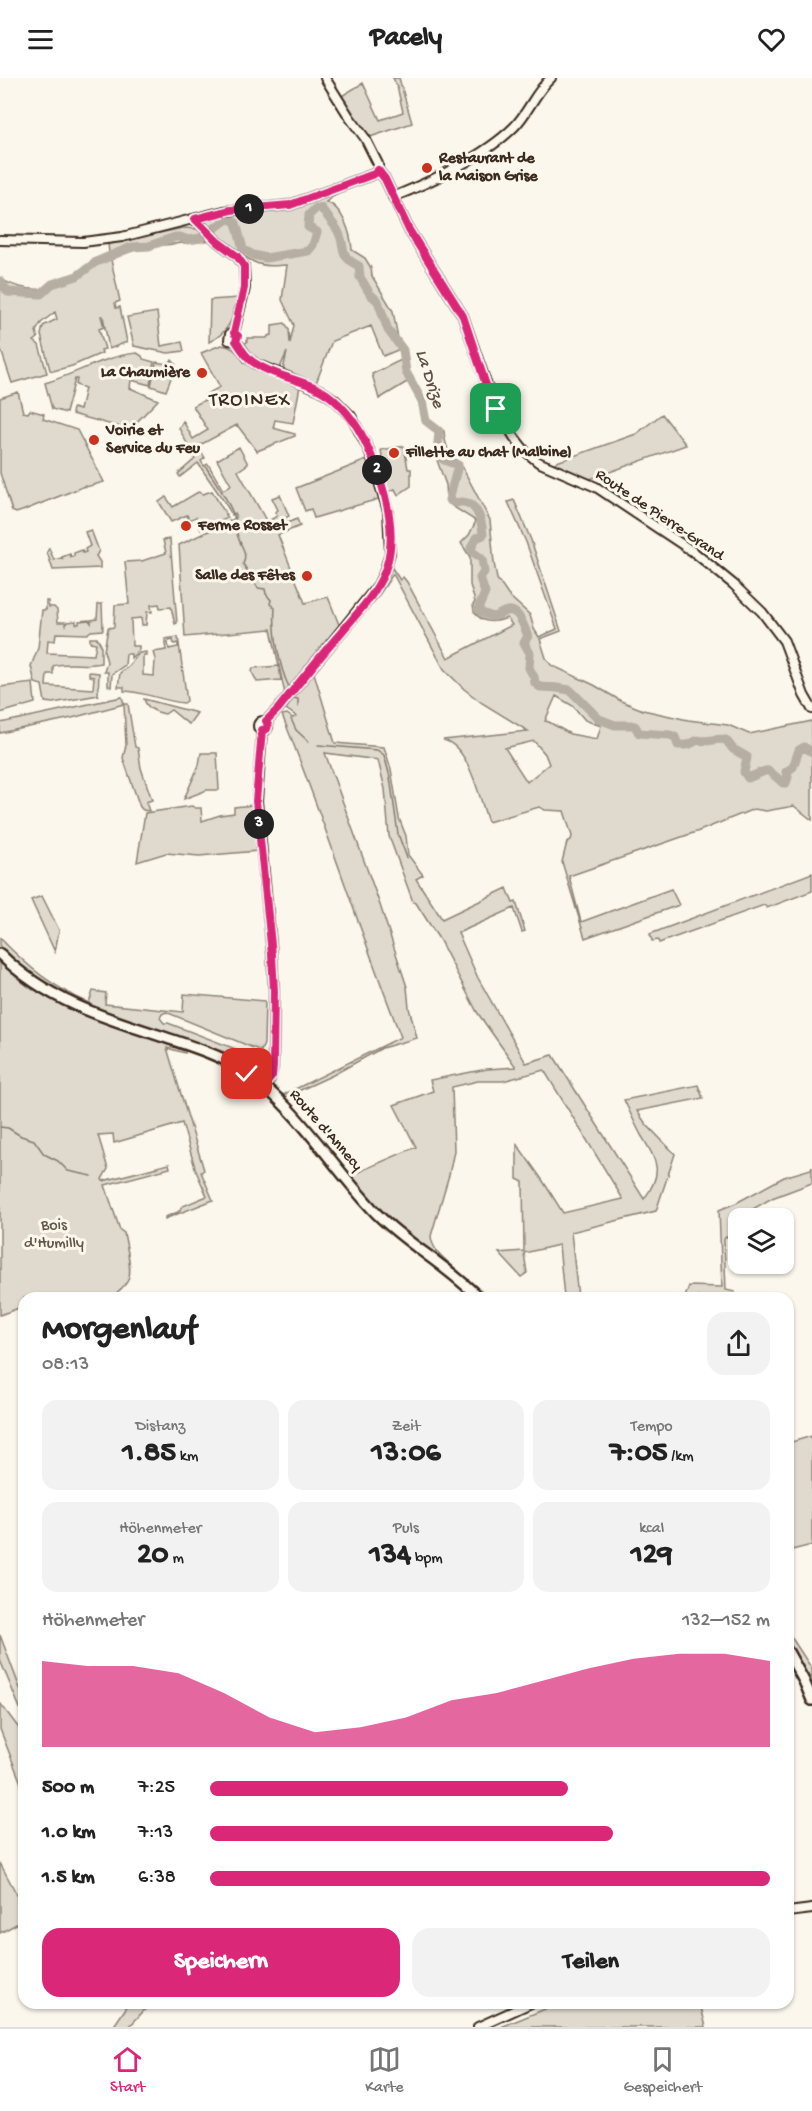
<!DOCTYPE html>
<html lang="de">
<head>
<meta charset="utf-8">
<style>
  body { margin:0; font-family:"Gochi Hand",sans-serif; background:#f2f2f2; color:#222; height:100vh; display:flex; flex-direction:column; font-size:22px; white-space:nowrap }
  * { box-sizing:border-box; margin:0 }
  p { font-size:20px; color:#767676 }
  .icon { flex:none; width:33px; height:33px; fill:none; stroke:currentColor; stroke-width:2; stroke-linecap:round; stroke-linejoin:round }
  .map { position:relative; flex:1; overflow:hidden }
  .drawer { position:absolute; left:18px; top:1214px; width:776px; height:717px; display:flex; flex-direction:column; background:#fff; border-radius:18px; box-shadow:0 2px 4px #0004 }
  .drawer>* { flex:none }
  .tools { position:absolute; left:728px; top:1130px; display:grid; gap:12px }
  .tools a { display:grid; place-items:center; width:66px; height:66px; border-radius:12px; background:#fff; box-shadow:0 2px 4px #0004; font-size:30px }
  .pin { position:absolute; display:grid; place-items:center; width:51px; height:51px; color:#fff; margin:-26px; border-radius:12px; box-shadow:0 3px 9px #0006 }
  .km { position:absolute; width:30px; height:30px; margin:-15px; border-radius:50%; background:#222; color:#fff; font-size:16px; line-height:30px; text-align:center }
  .round { display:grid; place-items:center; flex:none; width:63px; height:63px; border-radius:18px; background:#f2f2f2 }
  .headline { display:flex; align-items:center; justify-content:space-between; height:102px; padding:0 24px }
  h1 { font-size:33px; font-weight:800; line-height:45px }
  .figures { display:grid; grid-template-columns:repeat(3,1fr); gap:9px; height:102px; padding:6px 24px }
  .figures div { display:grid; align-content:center; border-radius:15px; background:#f2f2f2; text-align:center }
  .figures b { font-size:30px; font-weight:800 }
  .figures small { font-size:16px; font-weight:400 }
  .figures p { font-size:16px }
  .chart { height:168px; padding:12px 24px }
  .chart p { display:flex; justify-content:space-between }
  .chart svg { width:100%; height:108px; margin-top:6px; fill:#db2777; opacity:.7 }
  .primary-button { display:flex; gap:12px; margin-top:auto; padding:12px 24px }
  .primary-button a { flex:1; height:69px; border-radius:18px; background:#db2777; color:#fff; font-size:24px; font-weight:800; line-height:69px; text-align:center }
  .primary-button a+a { background:#f2f2f2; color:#222 }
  ul { padding:0 24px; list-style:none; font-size:20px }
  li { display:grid; grid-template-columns:96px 72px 1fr; align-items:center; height:45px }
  li i { height:15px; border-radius:8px; background:#db2777 }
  header { display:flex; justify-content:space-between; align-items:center; height:78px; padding:0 24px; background:#fff; font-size:27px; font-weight:800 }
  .tab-bar { display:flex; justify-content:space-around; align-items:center; height:84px; border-top:2px solid #e0e0e0; background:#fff; font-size:16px; color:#767676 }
  .tab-bar a { display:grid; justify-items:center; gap:3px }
  .tab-bar .on { color:#db2777 }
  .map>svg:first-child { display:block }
  .green { fill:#dfd9ce; stroke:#8d8276; stroke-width:1.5; fill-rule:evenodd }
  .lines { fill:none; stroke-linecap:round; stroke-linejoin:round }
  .stream { stroke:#85796d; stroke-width:1.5 }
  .river { stroke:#b6aea2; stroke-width:9 }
  .minor-casing { stroke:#3b2a1e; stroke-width:12 }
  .major-casing { stroke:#3b2a1e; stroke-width:14 }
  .minor { stroke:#fbf7ec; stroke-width:8 }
  .major { stroke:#fbf7ec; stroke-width:9 }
  .route-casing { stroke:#fff; stroke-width:12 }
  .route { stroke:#db2777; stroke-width:8 }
  .poi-dot { fill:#c8321e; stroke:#fbf7ec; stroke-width:2 }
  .labels { text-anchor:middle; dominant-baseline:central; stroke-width:6; stroke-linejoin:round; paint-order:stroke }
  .poi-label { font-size:16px; font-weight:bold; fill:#3b2a1e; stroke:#fbf7ec; text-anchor:start }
  .street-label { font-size:16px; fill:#3b2a1e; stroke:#fbf7ec }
  .park-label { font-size:16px; fill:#64564a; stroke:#fbf7ec }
  .water-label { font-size:18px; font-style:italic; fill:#605246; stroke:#fbf7ec }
  .quarter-label { font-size:20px; letter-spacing:1.5px; fill:#3b2a1e; stroke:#fbf7ec }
</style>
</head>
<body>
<header><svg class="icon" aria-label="menu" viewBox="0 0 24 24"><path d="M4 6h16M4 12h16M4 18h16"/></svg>Pacely<svg class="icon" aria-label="heart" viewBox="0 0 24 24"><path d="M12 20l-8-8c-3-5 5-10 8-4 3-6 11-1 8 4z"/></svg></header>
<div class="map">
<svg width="812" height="1949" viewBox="0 0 812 1949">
  <rect width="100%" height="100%" fill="#fbf7ec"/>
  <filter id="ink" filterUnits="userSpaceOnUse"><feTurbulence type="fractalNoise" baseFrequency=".0167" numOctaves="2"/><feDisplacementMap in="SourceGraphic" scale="12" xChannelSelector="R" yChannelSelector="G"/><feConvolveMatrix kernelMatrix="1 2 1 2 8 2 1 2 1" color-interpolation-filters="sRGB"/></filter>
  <g filter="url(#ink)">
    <path class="green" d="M 393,0 L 399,0 L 412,45 L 370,59 L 340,19 L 363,5 L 380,42 L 403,34 L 397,8 Z
      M 339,114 L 326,124 C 343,129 351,156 352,172 L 365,180 L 371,190 L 372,198 L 393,233 L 400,271 L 383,278 L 371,248 L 332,263 L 316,305 L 283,292 L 287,274 L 279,292 L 252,279 L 244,266 L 247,264 L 247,260 L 267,260 L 268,258 L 272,257 L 272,247 L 285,245 L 289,251 L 290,265 L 294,247 L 282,222 L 287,187 C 276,188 264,189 254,184 C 236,175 219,160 205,146 L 207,143 L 222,138 L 286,132 Z
      M 183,150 L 199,151 L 211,162 C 178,167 141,165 111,182 L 120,223 L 115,225 L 116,230 L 120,229 L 127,264 L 109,271 L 103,238 L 101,238 L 104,249 L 99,251 L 105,271 L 101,272 L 102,275 L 72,288 L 53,293 L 50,292 L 41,257 L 43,248 L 57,241 L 55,234 L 41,245 L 36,253 L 38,260 L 34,263 L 39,267 L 47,295 L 12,305 L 0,269 L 0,200 C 11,208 28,212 41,211 C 54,199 67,203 81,194 C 90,188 98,180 109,175 L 108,166 Z
      M 239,220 C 233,240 229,255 209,264 L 210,222 Z
      M 157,234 L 161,268 L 182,264 L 184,273 L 168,275 L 134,268 L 127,239 Z
      M 221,267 C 235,268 239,278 248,286 C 261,297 284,302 300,308 L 293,345 L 275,342 L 273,350 L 295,356 L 295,358 L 257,373 L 237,347 L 198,368 L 205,380 L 201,383 L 204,388 L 208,386 L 223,412 L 231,407 L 217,382 L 239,369 L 248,386 L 238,393 L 267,444 L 277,438 L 275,434 L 278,432 L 272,420 L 280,417 L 289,438 L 285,440 L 287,445 L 297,441 L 300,448 L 278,457 L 305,525 L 328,519 L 340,549 L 285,616 L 271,551 L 185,559 L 179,467 L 236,440 L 235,435 L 232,437 C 221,417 210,404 198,385 L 180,399 L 178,396 L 195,381 L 179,350 L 183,343 L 193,361 L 208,352 L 193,328 L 207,321 L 205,317 L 220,309 L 201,275 Z
      M 137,275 L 142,278 L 143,281 L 154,284 L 150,307 L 131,302 L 130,310 L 158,322 L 131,350 L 127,351 L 72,336 L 73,330 L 80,332 L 85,310 L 76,307 L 77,301 L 75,301 L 66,335 L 52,331 L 45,305 C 76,296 104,278 137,275 Z
      M 403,281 L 407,304 L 379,321 L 372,296 Z
      M 172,282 L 176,287 L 166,313 L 151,308 L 156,284 L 167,286 Z
      M 18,314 L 23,334 L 28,335 L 30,332 L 44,336 L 43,341 L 77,352 L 104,404 L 86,409 L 85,408 L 22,433 L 16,435 L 12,433 L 0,395 L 0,320 Z
      M 662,336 L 686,367 L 590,401 L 551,386 L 636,356 Z
      M 441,351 L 444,353 C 445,366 448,377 460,385 L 490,442 L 494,485 L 497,501 L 508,517 L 530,537 L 534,551 L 539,559 L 557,551 L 526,464 L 508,424 L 514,422 L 531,462 L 561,553 L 540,561 L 546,580 L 551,587 L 594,607 L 621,623 L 643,632 L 688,642 L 728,647 L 749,656 L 812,643 L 812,742 L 794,728 L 766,733 L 754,731 L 699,753 L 569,798 L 581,844 L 671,811 L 679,827 L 585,860 L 562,784 L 567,764 L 571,762 L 572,758 L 564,733 L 545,732 L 539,729 L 488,744 C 480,722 469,667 443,662 L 528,653 L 482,625 L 464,611 L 444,591 L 393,496 L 377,520 L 314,595 L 335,665 L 384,669 L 391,691 L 399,740 L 406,758 L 408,777 L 423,797 L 416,801 L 442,841 L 507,810 L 513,825 L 516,824 L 525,853 L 522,854 L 514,830 L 458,855 L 478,900 L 526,985 L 553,977 L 644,1121 C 665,1093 656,1082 641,1057 C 635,1046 630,1034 624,1022 L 698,1007 L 703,1020 L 637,1033 L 646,1046 L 675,1076 L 656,1133 L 571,1154 L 578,1219 L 564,1219 L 559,1167 L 524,1175 L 527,1195 L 521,1199 L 499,1175 L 524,1173 L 523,1104 L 517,1101 L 517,1066 L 543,1103 L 563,1135 L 623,1121 L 544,992 L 503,1003 L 478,1003 L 452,1009 L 454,1073 L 449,1097 L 431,1158 C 432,1174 448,1183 459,1194 L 458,1195 L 393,1146 L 349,1098 L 416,1069 L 394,1027 L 433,1013 L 430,1002 L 487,991 L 516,989 L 477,934 L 439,861 L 416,825 L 413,824 L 389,758 L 385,711 L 378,682 L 325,675 L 379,824 L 407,909 L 409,930 L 417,960 L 382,970 L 333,997 L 283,1020 L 281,1018 L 401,959 C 359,852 325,743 282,637 L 287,636 L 293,640 L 296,638 L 286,631 L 299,612 L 298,610 L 375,518 L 392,490 L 400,502 L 403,499 L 407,504 L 448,580 L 512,547 L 507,540 C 494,545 483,546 474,534 L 473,527 L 475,524 L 470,507 L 470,479 L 461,465 L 469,457 L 476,443 L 452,428 L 447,422 L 446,407 L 434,374 L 437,353 ZM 556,618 L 573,628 L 585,642 L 601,648 L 597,661 L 570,656 L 549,644 L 545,643 ZM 534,663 L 545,676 L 549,686 L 527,704 L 505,670 Z
      M 404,368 L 408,391 L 411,391 L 411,408 L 398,417 L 395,411 L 388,414 L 378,386 L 383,384 L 381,372 Z
      M 369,381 L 382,420 L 314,440 L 311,431 L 305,433 L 296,410 Z
      M 212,413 L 228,440 L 201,452 L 196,439 L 189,442 L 187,437 L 171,444 L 159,424 L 166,419 L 173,429 L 198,414 L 203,416 Z
      M 91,452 L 99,473 L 96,478 L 100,484 L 100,490 L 53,492 L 47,474 L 49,470 L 54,482 L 61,480 L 63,482 L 62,479 L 70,476 L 71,479 L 74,478 L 74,475 L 82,472 L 83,475 L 86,474 L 85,471 L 90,468 L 85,454 Z
      M 170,461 L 177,545 L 175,546 L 171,529 L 160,530 L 159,526 L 151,527 L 152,534 L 147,534 L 146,547 L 142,547 L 141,540 L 131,541 L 132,568 L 139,568 L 139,572 L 131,580 L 131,576 L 126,576 L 125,587 L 112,596 L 111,609 L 108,608 L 108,594 L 104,594 L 107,584 L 104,573 L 108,550 L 114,549 L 115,527 L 129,526 L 125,484 L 142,483 L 166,475 L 163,462 Z
      M 46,523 L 48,523 L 49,529 L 54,529 L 57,532 L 58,544 L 65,544 L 66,547 L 67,544 L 76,543 L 76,546 L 79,546 L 79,543 L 89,542 L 91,545 L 91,542 L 97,541 L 98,526 L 102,526 L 103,552 L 91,553 L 87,556 L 56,555 L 55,563 L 48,562 L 47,575 L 94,577 L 96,565 L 90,564 L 90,560 L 97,560 L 101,567 L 101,585 C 86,589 69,583 53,588 L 53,596 L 47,596 L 46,608 L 93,611 L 94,599 L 89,598 L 89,594 L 99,595 L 98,617 L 53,625 L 45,624 L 42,607 L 35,605 L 31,588 L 38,570 L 42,532 L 46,532 Z
      M 178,559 L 187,623 L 184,625 C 163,623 145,614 124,613 L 124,609 L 118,609 L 120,595 L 129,588 L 139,575 L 146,574 L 146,577 L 143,577 L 143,597 L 154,598 L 155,581 L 153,574 L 166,572 L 165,566 L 168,565 L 169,571 L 178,569 L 178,565 L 174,566 L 173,562 L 165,564 L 165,561 Z
      M 279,588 L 281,602 L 257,604 L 252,594 L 253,590 Z
      M 33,605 L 35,625 L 0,635 L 0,609 Z
      M 122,619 L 124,626 L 128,626 L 135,669 L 138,670 L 141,690 L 152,722 L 146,724 L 149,733 L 143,732 L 140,729 L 123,680 L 126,667 L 124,626 L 72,640 L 0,655 L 0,645 Z
      M 144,621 L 197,635 L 189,646 L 187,645 L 171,632 L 165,636 C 156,634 147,631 144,621 Z
      M 201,675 L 217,675 L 219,712 L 207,712 L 184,721 L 199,687 Z
      M 253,727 L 258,773 L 199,778 L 166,775 L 137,784 L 145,735 L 192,728 L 195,730 L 201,730 L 202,743 L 220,737 L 234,735 L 234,729 Z
      M 812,795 L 812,813 L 767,830 L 764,827 L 659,865 L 658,862 L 652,863 L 650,856 Z
      M 42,818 L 59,852 L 55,874 L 31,822 Z
      M 0,860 C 29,890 51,908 89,925 L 93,913 L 106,915 L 105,926 L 183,934 L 184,916 L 265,923 L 264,966 L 261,973 L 166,934 L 162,936 L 160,940 L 164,945 L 168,945 L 267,983 L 264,992 L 224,974 L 89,930 L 51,911 L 12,882 L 0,870 Z
      M 0,883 L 22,904 L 33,912 L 36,910 L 74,933 L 185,973 L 185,975 L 167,970 L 204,1092 L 201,1094 L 213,1122 L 165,1141 L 165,1139 L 178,1134 L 183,1128 L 207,1118 L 196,1093 L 182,1045 L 114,1065 L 113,1056 L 98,1057 L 108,1091 L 102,1101 L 103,1103 L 169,1086 L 170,1090 L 105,1107 L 120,1152 L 124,1155 C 126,1166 133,1192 128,1202 C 125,1209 117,1214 112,1219 L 24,1220 L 24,1245 L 19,1230 L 0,1237 Z
      M 812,1088 L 812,1105 L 772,1120 L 732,1143 L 732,1159 L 726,1159 L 724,1161 L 726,1212 L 735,1214 L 734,1219 L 685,1219 L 689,1208 L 722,1209 L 719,1132 L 736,1125 L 784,1099 L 811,1091 Z
      M 812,1358 L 812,1467 L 788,1473 L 788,1365 Z
      M 788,1554 L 812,1591 L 812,1610 L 805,1594 L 788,1568 Z
      M 0,1557 L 24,1621 L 24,1640 L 0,1582 Z
      M 0,1625 L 24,1657 L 24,1713 L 0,1651 Z
      M 0,1785 L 24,1830 L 24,1842 L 0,1855 Z
      M 554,1924 L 700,1925 L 706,1949 L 501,1949 L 545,1931 Z
      M 125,1925 L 151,1925 L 129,1949 L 113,1949 L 126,1930 Z"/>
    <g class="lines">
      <path class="stream" d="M 27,214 L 27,217
        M 206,389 C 217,407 231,425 236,445 C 238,450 236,455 238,459 C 241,468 248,476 243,486 L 258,510 L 265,511 L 266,516 L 271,522 L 270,526 L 275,530 C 273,553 279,589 289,609
        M 293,620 L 298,621 L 298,629
        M 291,641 L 296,652 L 309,664
        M 318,667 L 377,672 L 384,677 L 390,699 L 398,756 L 407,780
        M 0,1049 L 8,1050 L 21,1058 L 34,1062 L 44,1076 L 58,1083 L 68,1093 L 92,1098"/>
      <path class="river" d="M 0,203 L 8,214 L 41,216 L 52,206 L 77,198 L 96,184 L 115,176 L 132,169 L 149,168 L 175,159 L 180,159 L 188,162 L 201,160 L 226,142 L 231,141 L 236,145 L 243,171 L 253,177 L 266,180 L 308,173 L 313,167 L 317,154 L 308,149 L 309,137 L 316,130 L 321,130 C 326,137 333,145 338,153 C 347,170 337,177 359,188 L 360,199 L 370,216 L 378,223 L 388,252 L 403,272 L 406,294 L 422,323 L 426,343 L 439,353 L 437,376 L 444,382 L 458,387 L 449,422 L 456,425 C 475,419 482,441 483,457 L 476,460 L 471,470 L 473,474 L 482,481 L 484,494 L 480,500 L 485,515 L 478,531 L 482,535 L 493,539 C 498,538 502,534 507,533 C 519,530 524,549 528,558 L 524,565 L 530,575 L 529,590 L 534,599 L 535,605 L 540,609 C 551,609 560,610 570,612 L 599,641 L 615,647 L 631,647 L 635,648 L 639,655 L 670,657 L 675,659 L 678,667 L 688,667 L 698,662 C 710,665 716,659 726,662 L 733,671 L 747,679 L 744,694 L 748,700 C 772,691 763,688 783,705 L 786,705 L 788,699 L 786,694 L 793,689 L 799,672 L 804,669 L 812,674"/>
      <defs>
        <path id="minor" d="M 325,0 L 350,40 L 365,60 L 378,86 L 378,92 L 385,101 L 409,152 L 463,238 L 492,322 L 514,359 L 525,373 L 538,384 L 596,409 L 695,475 L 733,506 L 762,534 L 784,563 L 804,617 L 812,631
          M 393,119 C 431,104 486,77 514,49 C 529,34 535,14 551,0
          M 195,141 L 218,164 L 237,178 L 244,188 L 245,210 L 234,255
          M 0,162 L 83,164 L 122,159 L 224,133 L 290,127 L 374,96 L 378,92
          M 234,255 L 230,256 L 229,262 L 236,263 L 248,280 L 256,286 L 320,312 L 334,321 L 351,338 L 369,372 L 388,433 L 390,475 L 384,495 L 378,507 L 278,631 L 266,643
          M258 648a5 5 0 1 1 10 0a5 5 0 1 1-10 0Z
          M 262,653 L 257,723 L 272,876 L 274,913 L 273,989 L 270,1001 L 264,1008
          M 788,1834 L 812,1831
          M 478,1949 L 533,1924"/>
        <path id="major" d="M 0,876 C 46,922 104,940 164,959 C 190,968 217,976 240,990 C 296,1026 331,1088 377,1136 C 408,1167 448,1188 479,1220
          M 788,1574 L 804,1603 L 812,1622"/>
      </defs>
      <use href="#minor" class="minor-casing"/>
      <use href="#major" class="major-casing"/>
      <use href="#minor" class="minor"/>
      <use href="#major" class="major"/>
    </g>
  </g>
  <g class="lines" filter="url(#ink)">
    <defs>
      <path id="route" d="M 247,996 L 264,1008 L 272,998 L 273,989 L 274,913 L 272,876 L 256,723 L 262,652 L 267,651 L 268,647 L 266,643 L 278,631 C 298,606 318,581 339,557 C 356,536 380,513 387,486 C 396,455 387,421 377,392 C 366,363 356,340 332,320 C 309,301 277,301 253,284 C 246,279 241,271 236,263 L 238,258 L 234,255 L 244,210 L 244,188 L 237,178 L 218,164 L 195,141 L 231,132 L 290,127 L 374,96 L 378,92 L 385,101 L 409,152 L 463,238 L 486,307 L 496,331"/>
    </defs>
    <use href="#route" class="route-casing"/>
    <use href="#route" class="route"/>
  </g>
  <g class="poi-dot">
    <circle cx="427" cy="90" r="6"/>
    <circle cx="202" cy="295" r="6"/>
    <circle cx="94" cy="362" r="6"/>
    <circle cx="394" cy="375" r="6"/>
    <circle cx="186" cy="448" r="6"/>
    <circle cx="307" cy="498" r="6"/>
  </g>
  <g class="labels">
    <g class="poi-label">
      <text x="439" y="81">Restaurant de<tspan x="439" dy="18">la Maison Grise</tspan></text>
      <text x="190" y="295" text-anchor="end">La Chaumière</text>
      <text x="106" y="353">Voirie et<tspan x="106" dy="18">Service du Feu</tspan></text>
      <text x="406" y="375">Fillette au chat (Malbine)</text>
      <text x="198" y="448">Ferme Rosset</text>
      <text x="295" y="498" text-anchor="end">Salle des Fêtes</text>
    </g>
    <g class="street-label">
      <text transform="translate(659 438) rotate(34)">Route de Pierre-Grand</text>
      <text transform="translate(325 1053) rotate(49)">Route d'Annecy</text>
    </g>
    <g class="park-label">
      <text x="54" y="1148">Bois<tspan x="54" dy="18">d'Humilly</tspan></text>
    </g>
    <g class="water-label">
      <text transform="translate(429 301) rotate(72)">La Drize</text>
    </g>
    <g class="quarter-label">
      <text x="250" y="323">TROINEX</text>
    </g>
  </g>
</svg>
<div class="tools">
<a><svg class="icon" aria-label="layers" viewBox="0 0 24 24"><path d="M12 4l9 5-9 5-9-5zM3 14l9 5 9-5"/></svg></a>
</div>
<div class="pin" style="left:496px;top:331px;background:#1e9e55"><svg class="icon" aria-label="arrive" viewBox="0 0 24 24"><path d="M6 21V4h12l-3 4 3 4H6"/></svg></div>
<div class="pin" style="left:247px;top:996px;background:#d93025"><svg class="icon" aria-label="check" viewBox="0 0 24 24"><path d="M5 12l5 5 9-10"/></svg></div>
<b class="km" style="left:249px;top:131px">1</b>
<b class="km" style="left:377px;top:392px">2</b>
<b class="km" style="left:259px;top:746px">3</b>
<section class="drawer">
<div class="headline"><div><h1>Morgenlauf</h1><p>08:13</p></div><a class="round"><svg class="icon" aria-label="share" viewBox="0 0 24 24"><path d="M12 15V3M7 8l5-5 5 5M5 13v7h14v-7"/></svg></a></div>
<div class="figures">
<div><p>Distanz</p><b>1.85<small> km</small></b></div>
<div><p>Zeit</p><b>13:06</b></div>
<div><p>Tempo</p><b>7:05<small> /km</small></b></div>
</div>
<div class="figures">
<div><p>Höhenmeter</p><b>20<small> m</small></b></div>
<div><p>Puls</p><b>134<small> bpm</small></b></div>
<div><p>kcal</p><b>129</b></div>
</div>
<div class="chart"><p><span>Höhenmeter</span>132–152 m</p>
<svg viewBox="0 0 160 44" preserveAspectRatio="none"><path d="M0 44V9L10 11L20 11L30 14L40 22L50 32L60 38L70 36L80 32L90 25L100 22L110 17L120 12L130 8L140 6L150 6L160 9V44z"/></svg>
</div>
<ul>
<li><b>500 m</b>7:25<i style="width:64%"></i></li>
<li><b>1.0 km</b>7:13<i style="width:72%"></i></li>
<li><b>1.5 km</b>6:38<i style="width:100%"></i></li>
</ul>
<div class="primary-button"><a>Speichern</a><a>Teilen</a></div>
</section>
</div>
<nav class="tab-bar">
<a class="on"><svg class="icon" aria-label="home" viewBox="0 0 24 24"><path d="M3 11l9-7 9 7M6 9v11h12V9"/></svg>Start</a>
<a><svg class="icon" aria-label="map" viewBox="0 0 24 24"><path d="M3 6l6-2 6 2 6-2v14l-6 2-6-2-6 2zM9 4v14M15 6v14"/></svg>Karte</a>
<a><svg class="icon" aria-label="saved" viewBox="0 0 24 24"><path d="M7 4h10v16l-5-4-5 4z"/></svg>Gespeichert</a>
</nav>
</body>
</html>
